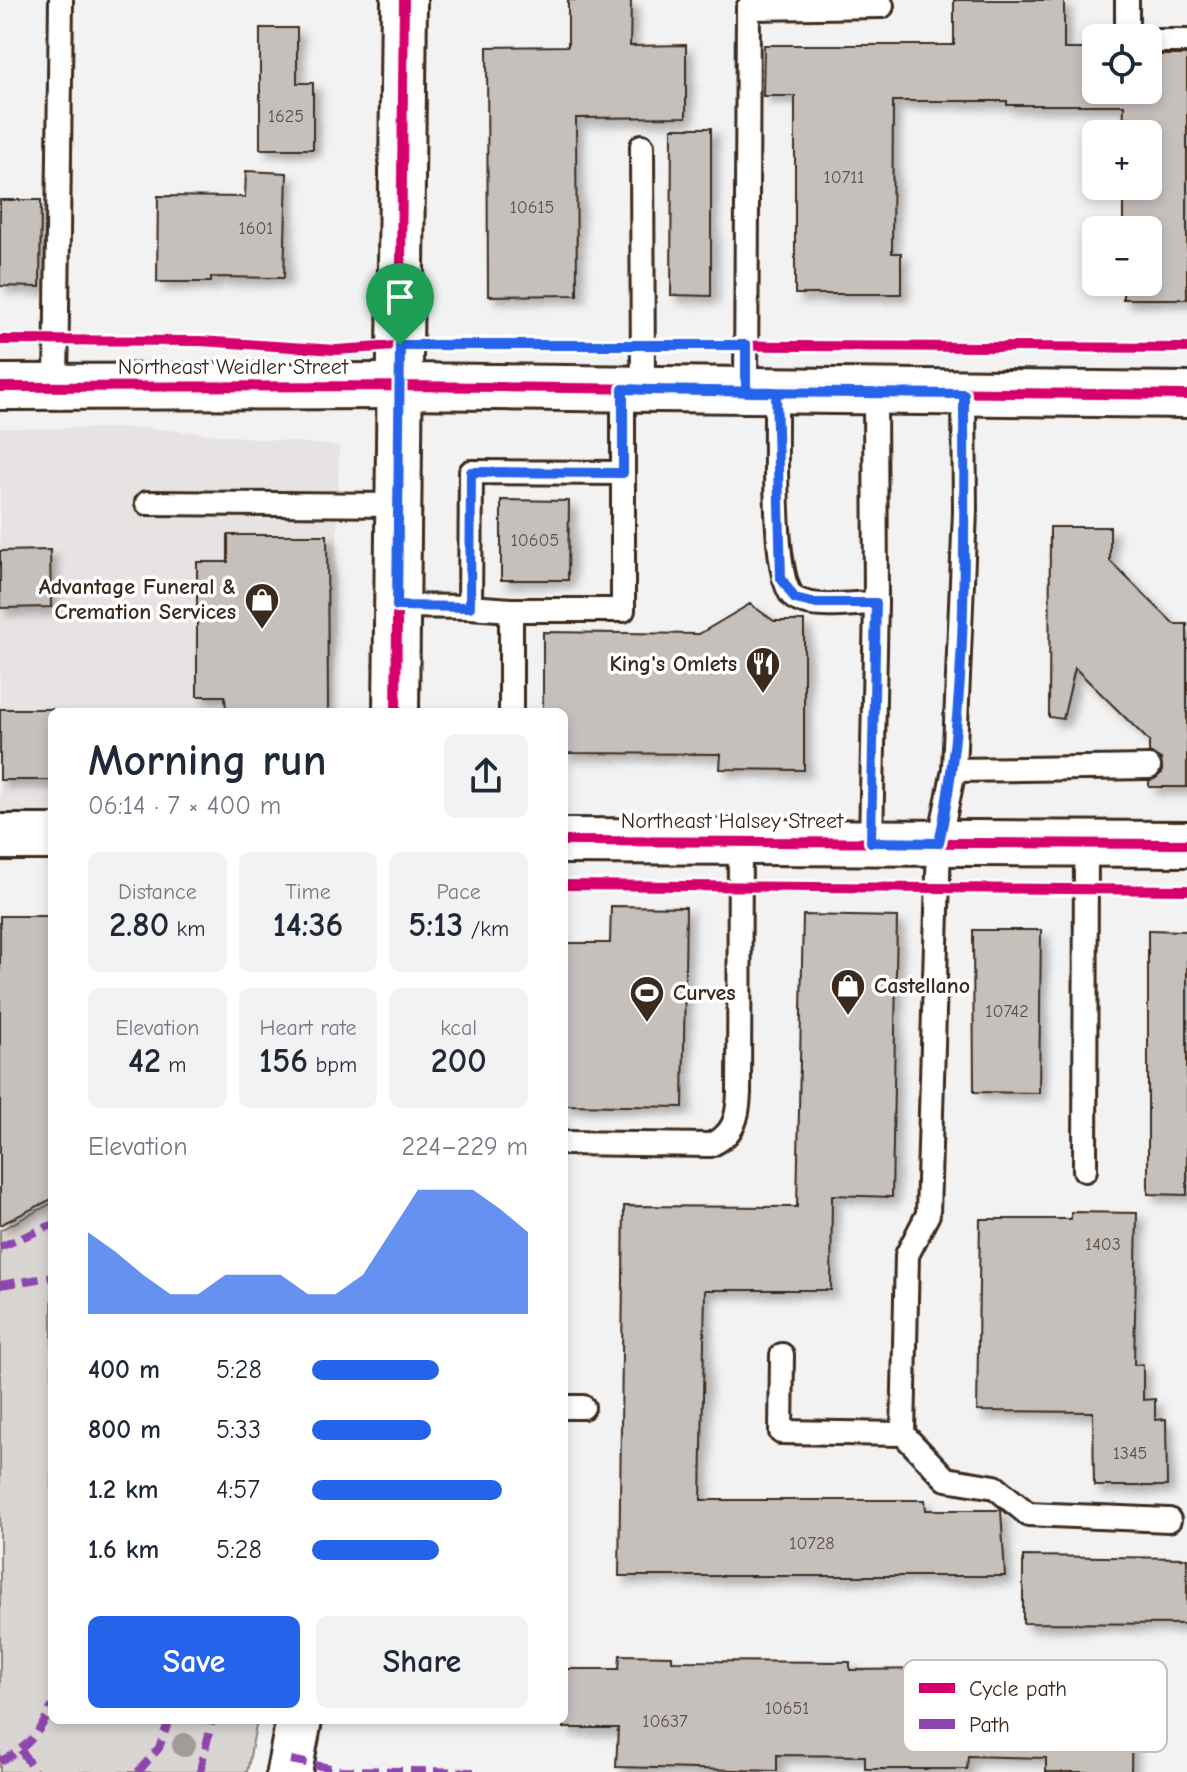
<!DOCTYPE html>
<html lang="en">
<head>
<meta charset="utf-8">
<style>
  body { margin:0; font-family:"Comic Neue",sans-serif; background:#f2f2f3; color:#1f2937; height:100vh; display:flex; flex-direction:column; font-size:30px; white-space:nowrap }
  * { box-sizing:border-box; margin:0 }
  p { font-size:26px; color:#747a83 }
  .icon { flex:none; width:44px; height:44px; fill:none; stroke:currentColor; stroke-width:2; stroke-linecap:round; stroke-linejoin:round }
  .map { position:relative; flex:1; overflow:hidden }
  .drawer { position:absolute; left:48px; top:708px; width:520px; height:1016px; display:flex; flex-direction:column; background:#fff; border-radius:12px; box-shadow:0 4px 12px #0003 }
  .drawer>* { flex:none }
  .controls { position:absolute; left:1082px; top:24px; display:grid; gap:16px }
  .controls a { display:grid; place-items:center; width:80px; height:80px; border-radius:12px; background:#fff; box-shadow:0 4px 12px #0003; font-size:40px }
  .pin { position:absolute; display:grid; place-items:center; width:68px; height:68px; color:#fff; margin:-82px -34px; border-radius:50% 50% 50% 0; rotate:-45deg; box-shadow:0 0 8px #0007 }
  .pin .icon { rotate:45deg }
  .round { display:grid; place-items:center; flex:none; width:84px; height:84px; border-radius:12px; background:#f2f2f3 }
  .overview { display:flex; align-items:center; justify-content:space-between; height:136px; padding:0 40px }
  h1 { font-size:44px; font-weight:800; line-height:60px }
  .figures { display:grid; grid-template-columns:repeat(3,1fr); gap:12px; height:136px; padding:8px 40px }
  .figures div { display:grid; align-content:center; border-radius:12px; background:#f2f2f3; text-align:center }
  .figures b { font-size:34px; font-weight:800 }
  .figures small { font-size:22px; font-weight:400 }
  .figures p { font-size:22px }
  .chart { height:224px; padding:16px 40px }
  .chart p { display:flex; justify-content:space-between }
  .chart svg { width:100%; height:144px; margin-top:8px; fill:#2563eb; opacity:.7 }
  .action { display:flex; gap:16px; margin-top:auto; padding:16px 40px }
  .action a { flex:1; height:92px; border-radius:12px; background:#2563eb; color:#fff; font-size:32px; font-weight:800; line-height:92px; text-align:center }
  .action a+a { background:#f2f2f3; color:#1f2937 }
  ul { padding:0 40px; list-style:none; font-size:26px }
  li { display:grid; grid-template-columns:128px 96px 1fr; align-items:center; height:60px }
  li i { height:20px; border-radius:10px; background:#2563eb }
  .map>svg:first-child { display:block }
  .built { fill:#e6e3e2 }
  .green { fill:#d8d5d2; stroke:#8a8078; stroke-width:2 }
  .building { fill:#c6c0bd; stroke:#3b2a1e; stroke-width:2; filter:url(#shadow) }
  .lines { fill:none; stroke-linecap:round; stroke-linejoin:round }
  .service-casing { stroke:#3b2a1e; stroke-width:28 }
  .minor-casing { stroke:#3b2a1e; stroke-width:50 }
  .primary-casing { stroke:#3b2a1e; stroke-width:50 }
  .service { stroke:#fff; stroke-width:22 }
  .minor { stroke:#fff; stroke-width:44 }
  .primary { stroke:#fff; stroke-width:44 }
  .quiet { stroke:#8e44ad; stroke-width:8; stroke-dasharray:16 8; stroke-linecap:butt }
  .cycleway-casing { stroke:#fff; stroke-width:15 }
  .cycleway { stroke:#d6006c; stroke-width:10 }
  .tree { fill:#a39c96 }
  .route-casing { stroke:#fff; stroke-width:16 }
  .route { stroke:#2563eb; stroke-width:10 }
  .labels { text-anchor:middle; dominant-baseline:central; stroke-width:7; stroke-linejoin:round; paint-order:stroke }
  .number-label { font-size:18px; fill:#5e5046 }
  .street-label { font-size:22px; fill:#3b2a1e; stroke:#fff }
  .poi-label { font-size:22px; font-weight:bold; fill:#3b2a1e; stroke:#fff; text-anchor:end }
  .key { fill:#fff; stroke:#c4bfbc; stroke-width:2 }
  .key-label { font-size:22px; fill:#3b2a1e }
</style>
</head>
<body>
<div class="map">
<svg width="1187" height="1772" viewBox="0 0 1187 1772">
  <defs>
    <filter id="shadow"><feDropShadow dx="7" dy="7" stdDeviation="4" flood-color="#0004"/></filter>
  </defs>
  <rect width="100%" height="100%" fill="#f3f2f2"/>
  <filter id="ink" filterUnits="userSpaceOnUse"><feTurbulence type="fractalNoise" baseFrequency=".0125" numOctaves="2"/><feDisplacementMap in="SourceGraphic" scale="16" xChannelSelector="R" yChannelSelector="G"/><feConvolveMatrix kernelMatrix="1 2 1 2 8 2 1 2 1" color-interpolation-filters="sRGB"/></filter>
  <g filter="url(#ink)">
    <path class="built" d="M 0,428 L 147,428 L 339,446 L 333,712 L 52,712 L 52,819 L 0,818 Z"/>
    <path class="green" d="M 52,1203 L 52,1720 L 257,1720 L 247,1772 L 0,1772 L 0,1230 Z"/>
    <path class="building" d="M 568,0 L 631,0 L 630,46 L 686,45 L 686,117 L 576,118 L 577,295 L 488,296 L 487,47 L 568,46 Z
      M 954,0 L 1064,0 L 1064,49 L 1096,49 L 1096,90 L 1148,90 L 1148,55 L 1187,55 L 1187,299 L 1123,299 L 1123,282 L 1148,282 L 1148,230 L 1123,230 L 1123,186 L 1148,186 L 1148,134 L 1123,134 L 1124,105 L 1007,105 L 1007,101 L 893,101 L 892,253 L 901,253 L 901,294 L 795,294 L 795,96 L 763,96 L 764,45 L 954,45 Z
      M 260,28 L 297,28 L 297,83 L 313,83 L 313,149 L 260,149 Z
      M 672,128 L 711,128 L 711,296 L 671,295 Z
      M 246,171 L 287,173 L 284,278 L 211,277 L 211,282 L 157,282 L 158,196 L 245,197 Z
      M 0,200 L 41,200 L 40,287 L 0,286 Z
      M 501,500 L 569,501 L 568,580 L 501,580 Z
      M 1050,527 L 1110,527 L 1110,561 L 1174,624 L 1187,624 L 1187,787 L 1149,787 L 1149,781 L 1162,773 L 1161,759 L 1149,753 L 1149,741 L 1075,668 L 1063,719 L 1049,717 Z
      M 228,535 L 327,535 L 328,712 L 226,712 L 225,696 L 197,696 L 197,562 L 228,562 Z
      M 50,550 L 51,607 L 0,608 L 0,551 Z
      M 750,604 L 774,621 L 804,621 L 804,770 L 720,769 L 721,754 L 564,753 L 564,712 L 543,712 L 543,632 L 699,634 Z
      M 0,709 L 52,709 L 52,780 L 0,780 Z
      M 611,906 L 686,907 L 683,1107 L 564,1105 L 564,943 L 610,943 Z
      M 803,915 L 897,917 L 892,1197 L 832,1195 L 831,1290 L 705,1290 L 701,1500 L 925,1500 L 926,1510 L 1001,1510 L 1005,1576 L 619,1576 L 624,1206 L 797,1207 Z
      M 0,916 L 52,916 L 52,1199 L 0,1225 Z
      M 973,930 L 1041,930 L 1039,1093 L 974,1092 Z
      M 1148,930 L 1187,931 L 1187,1195 L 1148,1194 Z
      M 1071,1212 L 1137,1213 L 1134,1365 L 1143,1364 L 1143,1400 L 1155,1399 L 1155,1420 L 1166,1419 L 1167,1486 L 1094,1486 L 1093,1412 L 977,1411 L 980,1219 L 1071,1219 Z
      M 1023,1556 L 1187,1558 L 1187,1624 L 1023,1623 Z
      M 620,1655 L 672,1656 L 672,1661 L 850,1662 L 850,1670 L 932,1669 L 932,1693 L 1002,1693 L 1002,1716 L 1132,1717 L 1131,1772 L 1046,1772 L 1046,1758 L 968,1756 L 967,1769 L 865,1769 L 865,1756 L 777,1755 L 777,1771 L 616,1767 L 618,1728 L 564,1728 L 564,1669 L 619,1669 Z"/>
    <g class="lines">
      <defs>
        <path id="service" d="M 1127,38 L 1127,0
          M 1148,41 L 1187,41
          M 642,146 L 643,389
          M 56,388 L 61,0
          M 746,392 L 748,8 L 882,6
          M 776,392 C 777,426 770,585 796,599 C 816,610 854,603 876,603
          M 147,503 L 399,505
          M 397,606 L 470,607 L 471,472 L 623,473
          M 470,607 L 511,610
          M 511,712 L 511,610 L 623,610 L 623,389
          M 954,770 L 1149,767
          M 871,842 L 876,603 L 875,394
          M 564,1143 L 710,1145 C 734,1135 738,1118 739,1093 L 740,841
          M 1085,1170 L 1086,844
          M 782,1355 L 781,1432 L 903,1434 L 907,1255 L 928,1214 L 939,843 L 954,770 L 965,511 L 964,394
          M 564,1407 L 583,1407
          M 903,1434 L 946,1479 L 995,1487 L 1028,1514 L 1169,1520"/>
        <path id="minor" d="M 396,712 L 404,0
          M 289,1772 L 299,1720"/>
        <path id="primary" d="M 0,387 L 399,386 L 1187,395
          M 0,837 L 52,837
          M 564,841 L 1187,844"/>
      </defs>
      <use href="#service" class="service-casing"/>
      <use href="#minor" class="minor-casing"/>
      <use href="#primary" class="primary-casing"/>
      <use href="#service" class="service"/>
      <use href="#minor" class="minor"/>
      <use href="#primary" class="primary"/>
      <path class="quiet" d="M 0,1247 L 52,1225
        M 0,1285 L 52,1277
        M 21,1750 L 35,1772
        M 291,1760 L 340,1770 L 480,1772
        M 0,1761 C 25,1751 42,1730 52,1706
        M 138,1772 L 159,1748 L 169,1720
        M 200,1772 L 212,1720"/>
      <defs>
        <path id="cycleway" d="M 0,340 L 200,341 L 336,350 L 426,344 L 1187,348
          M 0,387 L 399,386 L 1187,395
          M 396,712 L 404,0
          M 564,841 L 1187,844
          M 564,885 L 1187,890"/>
      </defs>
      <use href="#cycleway" class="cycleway-casing"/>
      <use href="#cycleway" class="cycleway"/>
    </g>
    <circle class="tree" cx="184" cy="1745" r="12"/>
  </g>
  <g class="lines" filter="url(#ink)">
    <defs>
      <path id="route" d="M 400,345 L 397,606 L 470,607 L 471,472 L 623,473 L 623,389 C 674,391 725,391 776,392 L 781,578 L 795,599 L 812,603 L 876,603 L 871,842 L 939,843 C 969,700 964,540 964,394 L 746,392 L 746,345 L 400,345"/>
    </defs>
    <use href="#route" class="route-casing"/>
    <use href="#route" class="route"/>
  </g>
  <defs>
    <symbol id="shop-pin" viewBox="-11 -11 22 30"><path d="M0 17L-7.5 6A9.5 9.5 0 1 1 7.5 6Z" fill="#3b2a1e" stroke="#fff"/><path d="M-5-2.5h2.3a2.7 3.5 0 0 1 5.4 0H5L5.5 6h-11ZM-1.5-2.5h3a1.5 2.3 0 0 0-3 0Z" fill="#fff"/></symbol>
    <symbol id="restaurant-pin" viewBox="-11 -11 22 30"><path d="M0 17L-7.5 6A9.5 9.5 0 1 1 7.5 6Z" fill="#3b2a1e" stroke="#fff"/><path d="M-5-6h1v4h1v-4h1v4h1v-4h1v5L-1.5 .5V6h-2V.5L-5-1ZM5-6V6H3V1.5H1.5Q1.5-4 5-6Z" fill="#fff"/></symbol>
    <symbol id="stadium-pin" viewBox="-11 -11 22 30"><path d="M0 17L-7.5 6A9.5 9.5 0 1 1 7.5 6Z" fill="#3b2a1e" stroke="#fff"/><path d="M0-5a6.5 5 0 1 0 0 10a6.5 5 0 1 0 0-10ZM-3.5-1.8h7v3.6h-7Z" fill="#fff"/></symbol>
  </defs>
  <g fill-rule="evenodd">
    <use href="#shop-pin" x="242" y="580" width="40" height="54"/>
    <use href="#restaurant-pin" x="743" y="644" width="40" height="54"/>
    <use href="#shop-pin" x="828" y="966" width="40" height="54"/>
    <use href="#stadium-pin" x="627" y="973" width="40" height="54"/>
  </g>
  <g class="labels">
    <g class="number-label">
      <text x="286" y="116">1625</text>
      <text x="844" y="177">10711</text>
      <text x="532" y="207">10615</text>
      <text x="256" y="228">1601</text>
      <text x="535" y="540">10605</text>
      <text x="1007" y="1011">10742</text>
      <text x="1103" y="1244">1403</text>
      <text x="1130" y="1453">1345</text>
      <text x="812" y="1543">10728</text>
      <text x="787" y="1708">10651</text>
      <text x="665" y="1721">10637</text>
    </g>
    <g class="street-label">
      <text x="233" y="367">Northeast Weidler Street</text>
      <text x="732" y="821">Northeast Halsey Street</text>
    </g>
    <g class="poi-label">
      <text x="236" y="587">Advantage Funeral &amp;<tspan x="236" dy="25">Cremation Services</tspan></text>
      <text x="737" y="664">King's Omlets</text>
      <text x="874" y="986" text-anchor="start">Castellano</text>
      <text x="673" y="993" text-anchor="start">Curves</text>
    </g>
  </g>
  <rect x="903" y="1660" width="264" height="92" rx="12" class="key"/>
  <rect x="919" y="1683" width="36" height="10" fill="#d6006c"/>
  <rect x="919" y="1719" width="36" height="10" fill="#8e44ad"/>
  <g class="key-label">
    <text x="969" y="1696">Cycle path</text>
    <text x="969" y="1732">Path</text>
  </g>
</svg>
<div class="controls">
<a><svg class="icon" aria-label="locate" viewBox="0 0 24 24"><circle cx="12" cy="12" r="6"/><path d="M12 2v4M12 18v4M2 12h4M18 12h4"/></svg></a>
<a>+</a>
<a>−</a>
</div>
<div class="pin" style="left:400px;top:345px;background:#1e9e55"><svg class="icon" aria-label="arrive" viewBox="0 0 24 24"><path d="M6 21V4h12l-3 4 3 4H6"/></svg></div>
<section class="drawer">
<div class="overview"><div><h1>Morning run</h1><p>06:14 · 7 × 400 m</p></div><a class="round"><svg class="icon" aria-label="share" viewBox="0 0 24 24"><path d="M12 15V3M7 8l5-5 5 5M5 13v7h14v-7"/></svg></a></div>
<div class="figures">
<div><p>Distance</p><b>2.80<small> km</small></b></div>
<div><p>Time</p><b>14:36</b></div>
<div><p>Pace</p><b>5:13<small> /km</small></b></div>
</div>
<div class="figures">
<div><p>Elevation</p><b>42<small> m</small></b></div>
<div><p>Heart rate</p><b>156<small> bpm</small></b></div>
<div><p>kcal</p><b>200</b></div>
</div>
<div class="chart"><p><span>Elevation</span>224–229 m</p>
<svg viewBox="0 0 160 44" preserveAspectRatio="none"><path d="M0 44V19L10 25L20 32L30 38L40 38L50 32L60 32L70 32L80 38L90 38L100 32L110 19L120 6L130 6L140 6L150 12L160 19V44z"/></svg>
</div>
<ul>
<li><b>400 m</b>5:28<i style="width:59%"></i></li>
<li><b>800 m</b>5:33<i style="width:55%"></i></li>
<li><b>1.2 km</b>4:57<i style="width:88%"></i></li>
<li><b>1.6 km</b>5:28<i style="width:59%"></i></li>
</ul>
<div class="action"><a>Save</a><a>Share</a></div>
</section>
</div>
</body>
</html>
